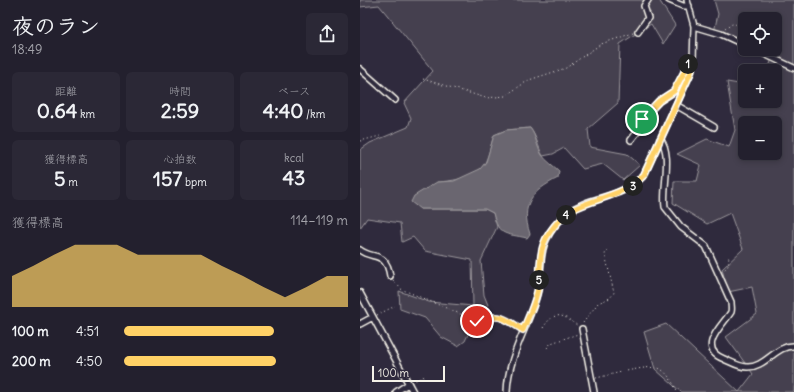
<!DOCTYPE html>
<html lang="ja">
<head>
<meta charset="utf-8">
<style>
  body { margin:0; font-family:Delius,"Klee One",sans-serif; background:#2b2836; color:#f1f3f6; height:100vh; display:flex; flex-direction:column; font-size:15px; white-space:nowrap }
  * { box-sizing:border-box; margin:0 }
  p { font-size:13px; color:#a3a3aa }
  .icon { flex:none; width:22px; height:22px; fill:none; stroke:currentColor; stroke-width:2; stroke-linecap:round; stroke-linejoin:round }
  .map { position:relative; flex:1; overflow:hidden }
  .panel { display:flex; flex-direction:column; background:#23202e; width:360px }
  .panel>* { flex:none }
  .buttons { position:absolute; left:378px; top:12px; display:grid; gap:8px }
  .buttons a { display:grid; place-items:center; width:44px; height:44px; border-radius:6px; background:#23202e; box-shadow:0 2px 6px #0003,0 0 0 1px #403e4a; font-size:20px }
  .scale { position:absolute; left:12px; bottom:10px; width:73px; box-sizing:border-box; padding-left:4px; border:2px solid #f4f1e8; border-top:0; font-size:11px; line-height:14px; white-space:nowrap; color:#f4f1e8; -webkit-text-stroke:3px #2f2a3d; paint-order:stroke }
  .pin { position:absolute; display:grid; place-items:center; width:34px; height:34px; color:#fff; margin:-17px; border:2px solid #fff; border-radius:50%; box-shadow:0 1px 4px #0007 }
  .km { position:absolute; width:20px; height:20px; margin:-10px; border-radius:50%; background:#222; color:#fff; font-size:11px; line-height:20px; text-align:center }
  .round { display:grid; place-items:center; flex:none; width:42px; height:42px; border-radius:6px; background:#2b2836 }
  .headline { display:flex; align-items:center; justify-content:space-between; height:68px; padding:0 12px }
  h1 { font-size:22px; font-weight:700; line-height:30px }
  .figures { display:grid; grid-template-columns:repeat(3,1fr); gap:6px; height:68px; padding:4px 12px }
  .figures div { display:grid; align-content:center; border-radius:6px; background:#2b2836; text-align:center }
  .figures b { font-size:20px; font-weight:700 }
  .figures small { font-size:11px; font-weight:400 }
  .figures p { font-size:11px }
  .chart { height:112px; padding:8px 12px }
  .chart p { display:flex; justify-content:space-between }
  .chart svg { width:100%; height:72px; margin-top:4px; fill:#ffd166; opacity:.7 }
  ul { padding:0 12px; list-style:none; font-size:13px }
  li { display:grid; grid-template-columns:64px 48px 1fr; align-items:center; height:30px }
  li i { height:10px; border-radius:5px; background:#ffd166 }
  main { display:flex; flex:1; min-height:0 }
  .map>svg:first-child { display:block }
  .green { fill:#454050; stroke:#9c989c; fill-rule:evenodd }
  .water { fill:#6a6670; stroke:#a19ea0 }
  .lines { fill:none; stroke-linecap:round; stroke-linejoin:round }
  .minor-casing { stroke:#f4f1e8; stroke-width:8 }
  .path { stroke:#f4f1e8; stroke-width:1; stroke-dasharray:1 3; stroke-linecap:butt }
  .minor { stroke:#2f2a3d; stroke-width:5 }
  .route-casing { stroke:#fff; stroke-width:8 }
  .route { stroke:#ffd166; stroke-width:5 }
</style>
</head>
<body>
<main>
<section class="panel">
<div class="headline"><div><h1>夜のラン</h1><p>18:49</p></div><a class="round"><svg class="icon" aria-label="share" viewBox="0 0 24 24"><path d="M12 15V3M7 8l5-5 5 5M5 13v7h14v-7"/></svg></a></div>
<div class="figures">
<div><p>距離</p><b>0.64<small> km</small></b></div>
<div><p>時間</p><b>2:59</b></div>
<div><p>ペース</p><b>4:40<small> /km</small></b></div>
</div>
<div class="figures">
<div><p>獲得標高</p><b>5<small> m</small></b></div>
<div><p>心拍数</p><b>157<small> bpm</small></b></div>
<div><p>kcal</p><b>43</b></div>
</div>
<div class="chart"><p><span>獲得標高</span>114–119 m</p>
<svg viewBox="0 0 160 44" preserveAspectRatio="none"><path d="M0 44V25L10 19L20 12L30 6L40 6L50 6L60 12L70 12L80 12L90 12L100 19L110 25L120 32L130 38L140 32L150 25L160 25V44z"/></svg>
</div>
<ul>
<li><b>100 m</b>4:51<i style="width:67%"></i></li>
<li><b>200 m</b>4:50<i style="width:68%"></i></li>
</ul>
</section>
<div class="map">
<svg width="434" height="392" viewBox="0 0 434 392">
  <rect width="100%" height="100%" fill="#2f2a3d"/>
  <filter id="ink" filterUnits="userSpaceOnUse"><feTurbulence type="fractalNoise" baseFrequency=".025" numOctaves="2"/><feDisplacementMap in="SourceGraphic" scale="8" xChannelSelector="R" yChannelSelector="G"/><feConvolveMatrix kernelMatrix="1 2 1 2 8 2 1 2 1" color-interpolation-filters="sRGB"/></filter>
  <g filter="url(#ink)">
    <path class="green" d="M 0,0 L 299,0 L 315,25 L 303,44 L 291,24 L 260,44 L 258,103 L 228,129 L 230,147 L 267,154 L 280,165 L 263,180 L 243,164 L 223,169 L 204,148 L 193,154 L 183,156 C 178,147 177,137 170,128 L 146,130 L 134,135 C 131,144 129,155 125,163 C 116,178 93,181 77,182 L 60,209 L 125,209 L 133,213 L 137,227 L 121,261 L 124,295 L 130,310 L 115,319 L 105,341 L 98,346 L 81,337 L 65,318 L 40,309 L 39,291 L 69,302 L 113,306 L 112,260 L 65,251 L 53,237 L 42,242 L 40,223 L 7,218 L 0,228 L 0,150 L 10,143 L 48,127 L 51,118 L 44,103 L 73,71 L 19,5 L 0,7 Z
      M 354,0 L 434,0 L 434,392 L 321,392 L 295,369 L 284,332 L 306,324 L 379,392 L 393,374 L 366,337 L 397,314 L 392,287 L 368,292 L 362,269 L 383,249 L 370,213 L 347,224 L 313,203 L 314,181 L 337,181 L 341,165 L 317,154 L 347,139 L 369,147 L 375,130 L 367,82 L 385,85 L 385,101 L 415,101 L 415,71 L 408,71 L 411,61 L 387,49 L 415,49 L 415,19 L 385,19 L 385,48 L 354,32 L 358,14 ZM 385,123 L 415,123 L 415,153 L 385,153 Z"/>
    <path class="water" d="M 170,128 C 177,137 176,146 182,155 C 186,161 194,166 199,171 L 198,178 C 172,191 160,204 170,234 L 167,238 C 145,233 139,237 133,213 L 125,209 L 60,209 L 51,202 L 54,196 L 77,182 L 94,181 L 120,169 L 126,162 L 134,135 L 146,130 Z"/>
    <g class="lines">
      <defs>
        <path id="minor" d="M 309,0 L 323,6 L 329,6
          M 334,26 L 361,34 L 385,45
          M 278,32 L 288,18 L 284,6 L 288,0
          M 394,49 L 434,68
          M 0,69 L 35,100
          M 316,105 L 354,127
          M 300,139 C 313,154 302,188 305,207 L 321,227 L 346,246 L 371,302 C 371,306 372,309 371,312 C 364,324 335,348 364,359 C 371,362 379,367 387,367 C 405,368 416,345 434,346
          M 271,140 L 282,126 L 282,119 L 299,101 L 315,91 L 329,63 L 333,61
          M 0,250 C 12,260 26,250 30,276
          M 0,293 L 53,392
          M 0,324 L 13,317
          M 222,329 L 234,392
          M 36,392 L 48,384
          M 147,392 C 148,356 168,327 177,294 C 182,277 178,256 186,240 C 190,231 198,221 206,214 C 229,195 260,201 284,175 L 331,72 L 333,61 L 334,26 L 327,0"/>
      </defs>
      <use href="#minor" class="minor-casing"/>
      <path class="path" d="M 365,29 L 372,24 L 385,25
        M 63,79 L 126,98 L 145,96 L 169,80 L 206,68 L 241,44 L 273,33
        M 0,141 L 20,136
        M 362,272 L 368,266 L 369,255
        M 33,280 L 41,289 L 117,321 C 140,313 138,315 159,328
        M 17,315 L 35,306
        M 223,323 L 238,303 L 250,298 L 254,293 L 245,254 L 248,249
        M 183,328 C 195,309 203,315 218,326
        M 187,348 L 191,343 L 218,334
        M 236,378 C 250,375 286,365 298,368 C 307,371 314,384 317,392
        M 52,382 L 65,376"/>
      <use href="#minor" class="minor"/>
    </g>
  </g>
  <g class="lines" filter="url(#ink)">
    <defs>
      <path id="route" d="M 117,321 C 142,313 142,317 163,330 C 168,318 174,306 177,293 C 181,279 179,264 182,250 C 185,234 201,216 216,208 C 239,197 265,195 284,175 L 331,72 L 333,61 L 329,63 L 314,91 L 299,101 L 282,119"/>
    </defs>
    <use href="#route" class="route-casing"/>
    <use href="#route" class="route"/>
  </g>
</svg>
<div class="buttons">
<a><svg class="icon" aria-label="locate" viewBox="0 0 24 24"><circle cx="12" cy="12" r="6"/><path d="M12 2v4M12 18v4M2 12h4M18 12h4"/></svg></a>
<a>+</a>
<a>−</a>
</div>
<div class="scale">100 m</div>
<div class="pin" style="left:282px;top:119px;background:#1e9e55"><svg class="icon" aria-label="arrive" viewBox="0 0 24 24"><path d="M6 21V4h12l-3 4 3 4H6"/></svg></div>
<div class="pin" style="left:117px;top:321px;background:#d93025"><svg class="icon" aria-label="check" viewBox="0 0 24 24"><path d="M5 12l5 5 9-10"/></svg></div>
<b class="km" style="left:328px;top:64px">1</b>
<b class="km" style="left:273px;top:186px">3</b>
<b class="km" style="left:206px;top:215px">4</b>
<b class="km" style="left:179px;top:280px">5</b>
</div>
</main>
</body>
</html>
